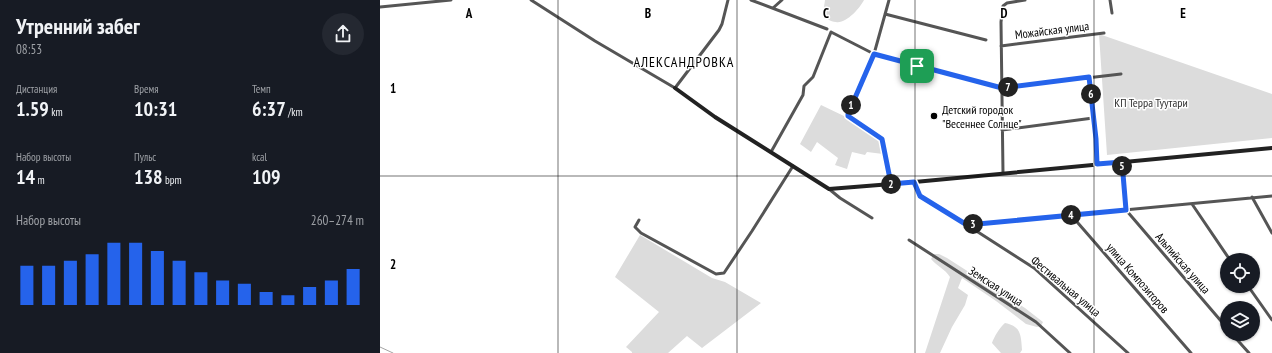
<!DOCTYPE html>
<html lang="ru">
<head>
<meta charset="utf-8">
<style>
  body { margin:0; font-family:"PT Sans Narrow",sans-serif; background:#242831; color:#f1f3f6; height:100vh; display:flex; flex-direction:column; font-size:15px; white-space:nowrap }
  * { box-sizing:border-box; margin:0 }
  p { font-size:13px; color:#9ea1a6 }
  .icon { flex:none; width:22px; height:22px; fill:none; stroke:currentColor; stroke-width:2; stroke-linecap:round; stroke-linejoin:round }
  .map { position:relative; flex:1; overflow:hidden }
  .sheet { display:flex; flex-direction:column; background:#171b24; width:380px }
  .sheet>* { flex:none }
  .controls { position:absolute; left:840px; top:253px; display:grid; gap:8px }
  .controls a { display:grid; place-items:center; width:40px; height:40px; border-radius:50%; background:#171b24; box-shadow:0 1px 3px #0004; font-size:20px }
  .pin { position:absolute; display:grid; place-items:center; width:34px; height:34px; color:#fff; margin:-17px; border-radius:8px; box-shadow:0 2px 6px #0006 }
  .km { position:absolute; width:20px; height:20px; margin:-10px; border-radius:50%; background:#222; color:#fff; font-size:11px; line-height:20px; text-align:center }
  .round { display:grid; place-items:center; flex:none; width:42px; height:42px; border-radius:21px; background:#242831 }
  .overview { display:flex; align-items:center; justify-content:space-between; height:68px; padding:0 16px }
  h1 { font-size:22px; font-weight:700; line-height:30px }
  .figures { display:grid; grid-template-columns:repeat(3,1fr); gap:6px; height:68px; padding:4px 16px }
  .figures div { display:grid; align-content:center }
  .figures b { font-size:20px; font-weight:700 }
  .figures small { font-size:11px; font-weight:400 }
  .figures p { font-size:11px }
  .chart { height:112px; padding:8px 16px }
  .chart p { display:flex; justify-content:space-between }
  .chart svg { width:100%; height:72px; margin-top:4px; stroke:#2563eb; stroke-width:6 }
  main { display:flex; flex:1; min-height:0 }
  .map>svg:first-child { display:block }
  .green { fill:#dcdcdc }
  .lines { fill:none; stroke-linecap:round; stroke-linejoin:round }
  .stream { stroke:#a3a3a3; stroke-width:1 }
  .street { stroke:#555; stroke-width:3 }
  .secondary { stroke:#222; stroke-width:4 }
  .route-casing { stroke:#fff; stroke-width:8 }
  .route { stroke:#2563eb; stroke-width:5 }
  .grid { fill:none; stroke:#000; stroke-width:1; stroke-opacity:0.55 }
  .poi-dot { fill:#000; stroke:#fff; stroke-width:1.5 }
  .labels { text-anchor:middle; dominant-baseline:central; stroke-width:3; stroke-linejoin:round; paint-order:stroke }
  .street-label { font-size:12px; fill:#000; stroke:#fff }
  .park-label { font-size:12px; fill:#333; stroke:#fff }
  .poi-label { font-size:12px; fill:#000; stroke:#fff; text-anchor:start }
  .quarter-label { font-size:14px; letter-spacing:1px; fill:#000; stroke:#fff }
  .grid-label { font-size:13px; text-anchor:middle; font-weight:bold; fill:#000; stroke:#fff; stroke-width:3; stroke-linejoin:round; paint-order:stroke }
</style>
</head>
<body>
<main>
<section class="sheet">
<div class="overview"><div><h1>Утренний забег</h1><p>08:53</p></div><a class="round"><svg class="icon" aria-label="share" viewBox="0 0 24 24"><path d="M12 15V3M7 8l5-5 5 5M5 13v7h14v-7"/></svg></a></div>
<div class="figures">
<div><p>Дистанция</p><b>1.59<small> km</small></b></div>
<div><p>Время</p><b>10:31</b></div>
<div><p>Темп</p><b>6:37<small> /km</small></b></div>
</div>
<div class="figures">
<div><p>Набор высоты</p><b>14<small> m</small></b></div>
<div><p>Пульс</p><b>138<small> bpm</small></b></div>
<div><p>kcal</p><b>109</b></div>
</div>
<div class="chart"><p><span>Набор высоты</span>260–274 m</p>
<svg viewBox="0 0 160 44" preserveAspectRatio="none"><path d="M5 44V20M15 44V20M25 44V17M35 44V13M45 44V6M55 44V6M65 44V11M75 44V17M85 44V24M95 44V29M105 44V31M115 44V36M125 44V38M135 44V33M145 44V29M155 44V22"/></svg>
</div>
</section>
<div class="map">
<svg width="892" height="353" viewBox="0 0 892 353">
  <rect width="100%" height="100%" fill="#fff"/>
  <path class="green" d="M 445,0 L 484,0 C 480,8 466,24 456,22 C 450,22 446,18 443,14 Z
    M 719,34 L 892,94 L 892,138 L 727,155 Z
    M 441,105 L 466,117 L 500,139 L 504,150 L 503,154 L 487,152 L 485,155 L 472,152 L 467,169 L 455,165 L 458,158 L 437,142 L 431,152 L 420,144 Z
    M 260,235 L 332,278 L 345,282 L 381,303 L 322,348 L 307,336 L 288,353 L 252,353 L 252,352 L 246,347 L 279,312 L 235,277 Z
    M 554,254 L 559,254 L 567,258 L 645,308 L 663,322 L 661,326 L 657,327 L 646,324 L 616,301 L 582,278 L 578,288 L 588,295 L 585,305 L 572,327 L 560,353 L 545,353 L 570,277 C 565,269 557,266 551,259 Z
    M 625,323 C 641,326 641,335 642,350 L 640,353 L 621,353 L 612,343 C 614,337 620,327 625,323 Z"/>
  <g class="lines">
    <path class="stream" d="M 0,347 L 13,353"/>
    <path class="street" d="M 151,0 L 215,41 L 295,88 L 339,30 L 342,24 L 348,0
      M 371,0 L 447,29
      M 509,0 L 494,54 L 468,114 L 468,116 L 502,139 L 511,184
      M 730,0 L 732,13
      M 0,7 L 71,0
      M 393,8 L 402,0
      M 505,14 L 606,40
      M 621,46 L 724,33
      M 709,77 L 716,139 L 717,164
      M 622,130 L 713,118
      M 391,152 L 423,95 L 424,86 L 433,77 L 451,32 L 494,54 L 622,88 L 741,74
      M 741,162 L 746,210
      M 623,173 L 621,22 L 623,6 L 627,3 L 645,0
      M 534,182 L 540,196 L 587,225 L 892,196
      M 449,189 L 460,198 L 492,218
      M 872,197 L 892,233
      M 812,204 L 850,260
      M 746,210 L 847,328
      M 691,215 L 811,353
      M 259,220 L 255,227 L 261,233 L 336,274 L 344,273 L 372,231 L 413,166
      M 587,225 L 654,268 L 748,353
      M 529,240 L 656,322 L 690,353
      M 868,286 L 892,320
      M 852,334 L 869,353"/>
    <path class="secondary" d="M 295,88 L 335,117 L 449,189 L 524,183 L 892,148"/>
  </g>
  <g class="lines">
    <defs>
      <path id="route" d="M 494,54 L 622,88 L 709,77 L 716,139 L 717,164 L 742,162 L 746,210 L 587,225 L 540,196 L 534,182 L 511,184 L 502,139 L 468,116 L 468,114 Z"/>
    </defs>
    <use href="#route" class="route-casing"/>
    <use href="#route" class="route"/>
  </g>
  <path class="grid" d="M 178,0 L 178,353M 357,0 L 357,353M 535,0 L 535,353M 714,0 L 714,353M 0,176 L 892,176"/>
  <circle class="poi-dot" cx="554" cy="116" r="4"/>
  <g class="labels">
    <g class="street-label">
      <text transform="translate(672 30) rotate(-7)">Можайская улица</text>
      <text transform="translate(803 263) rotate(49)">Альпийская улица</text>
      <text transform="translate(758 278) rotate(49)">улица Композиторов</text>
      <text transform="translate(616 286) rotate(33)">Земская улица</text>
      <text transform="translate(686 286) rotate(40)">Фестивальная улица</text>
    </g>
    <g class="park-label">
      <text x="771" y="102">КП Терра Туутари</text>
    </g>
    <g class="poi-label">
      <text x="562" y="109">Детский городок<tspan x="562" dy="14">"Весеннее Солнце"</tspan></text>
    </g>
    <g class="quarter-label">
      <text x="304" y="62">АЛЕКСАНДРОВКА</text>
    </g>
  </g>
  <g class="grid-label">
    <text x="89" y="18">A</text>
    <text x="268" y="18">B</text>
    <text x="446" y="18">C</text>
    <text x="624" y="18">D</text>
    <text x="803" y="18">E</text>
    <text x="13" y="93">1</text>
    <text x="13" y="269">2</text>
  </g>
</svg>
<div class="controls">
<a><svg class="icon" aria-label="locate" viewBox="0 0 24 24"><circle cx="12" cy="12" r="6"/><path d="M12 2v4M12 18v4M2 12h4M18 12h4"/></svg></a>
<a><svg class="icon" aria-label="layers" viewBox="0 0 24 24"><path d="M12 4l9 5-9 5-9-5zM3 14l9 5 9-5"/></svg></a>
</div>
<div class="pin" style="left:537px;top:66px;background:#1e9e55"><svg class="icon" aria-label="arrive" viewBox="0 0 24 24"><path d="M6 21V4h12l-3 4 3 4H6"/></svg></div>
<b class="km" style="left:471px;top:105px">1</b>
<b class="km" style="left:511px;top:184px">2</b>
<b class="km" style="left:593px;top:224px">3</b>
<b class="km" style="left:691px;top:215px">4</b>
<b class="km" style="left:742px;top:166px">5</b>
<b class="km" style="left:711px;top:94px">6</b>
<b class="km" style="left:628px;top:87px">7</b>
</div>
</main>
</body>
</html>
